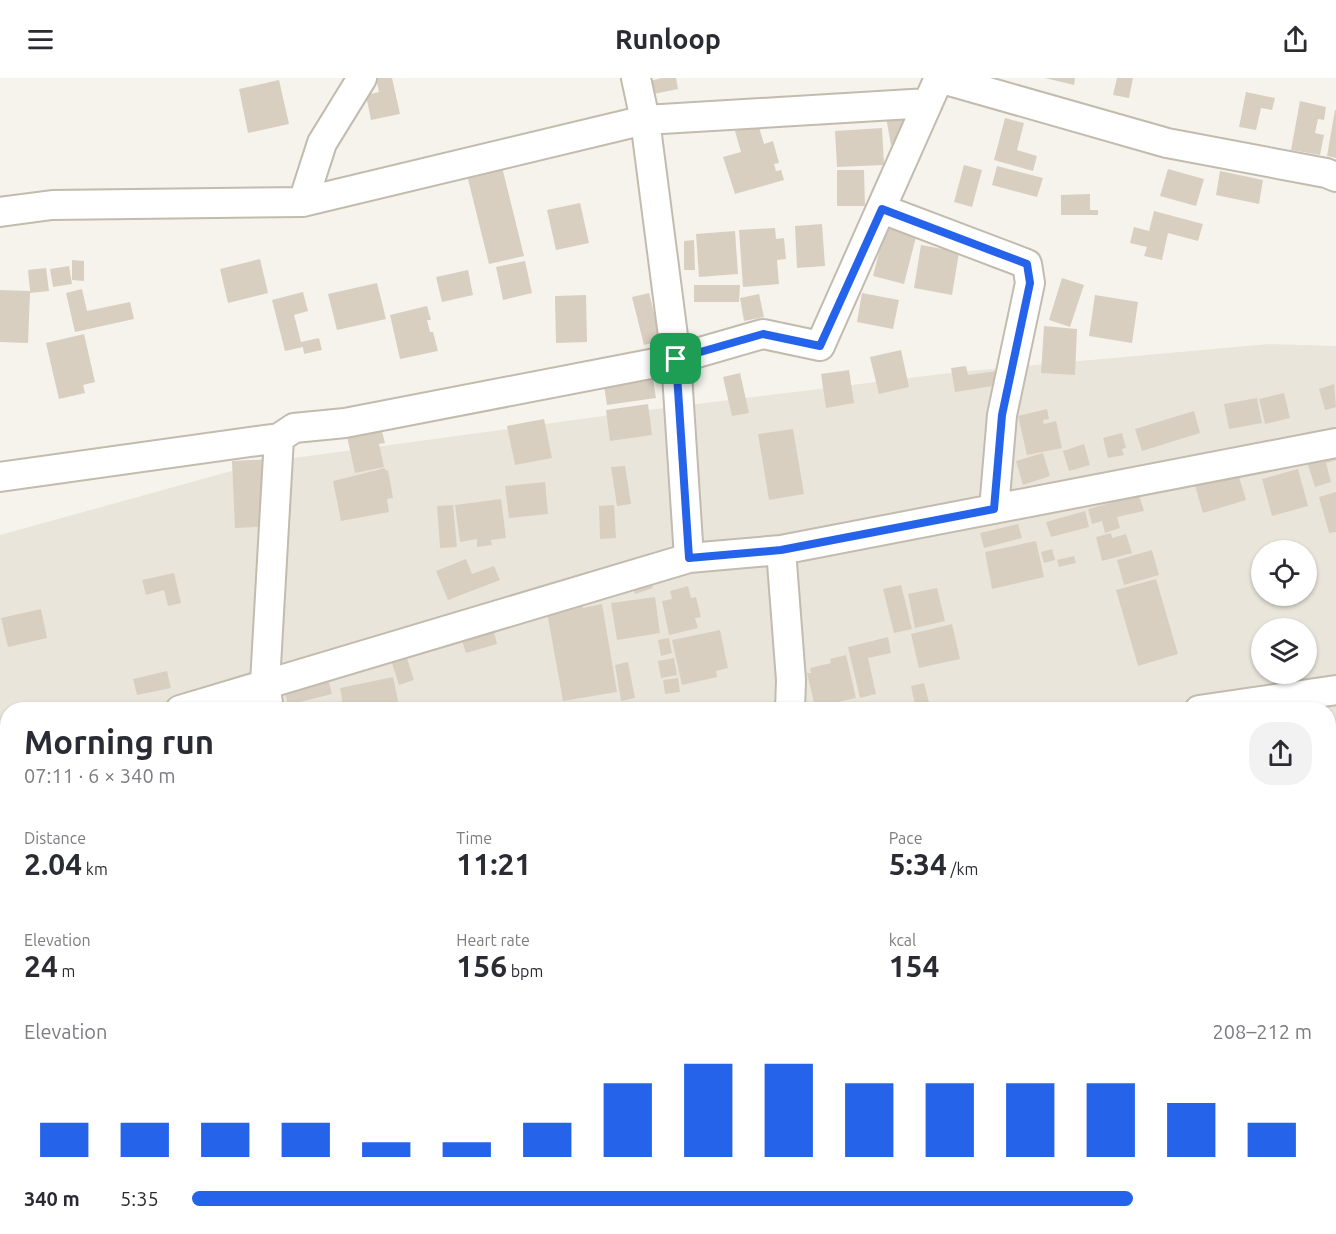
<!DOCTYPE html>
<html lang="en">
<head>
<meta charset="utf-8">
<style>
  body { margin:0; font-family:Ubuntu,sans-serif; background:#f2f2f3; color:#2b2b33; height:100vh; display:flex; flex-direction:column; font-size:22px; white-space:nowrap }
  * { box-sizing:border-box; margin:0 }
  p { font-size:20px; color:#7c7c81 }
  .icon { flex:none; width:33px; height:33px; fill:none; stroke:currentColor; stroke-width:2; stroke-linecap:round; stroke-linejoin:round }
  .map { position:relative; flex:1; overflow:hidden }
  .panel { position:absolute; left:0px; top:624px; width:1336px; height:532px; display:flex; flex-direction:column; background:#fff; border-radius:24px 24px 0 0; box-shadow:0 2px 4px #0004 }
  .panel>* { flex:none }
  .controls { position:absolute; left:1251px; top:462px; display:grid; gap:12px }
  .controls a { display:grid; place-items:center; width:66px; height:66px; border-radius:50%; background:#fff; box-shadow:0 2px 4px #0004; font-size:30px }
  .pin { position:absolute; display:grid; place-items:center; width:51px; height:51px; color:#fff; margin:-26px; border-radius:12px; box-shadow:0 3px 9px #0006 }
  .round { display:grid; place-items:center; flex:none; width:63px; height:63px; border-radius:24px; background:#f2f2f3 }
  .overview { display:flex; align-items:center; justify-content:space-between; height:102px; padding:0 24px }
  h1 { font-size:33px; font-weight:600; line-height:45px }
  .figures { display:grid; grid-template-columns:repeat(3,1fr); gap:9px; height:102px; padding:6px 24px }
  .figures div { display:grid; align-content:center }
  .figures b { font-size:30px; font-weight:600 }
  .figures small { font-size:16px; font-weight:400 }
  .figures p { font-size:16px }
  .chart { height:168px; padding:12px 24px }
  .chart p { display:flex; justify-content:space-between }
  .chart svg { width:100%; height:108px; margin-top:6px; stroke:#2563eb; stroke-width:6 }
  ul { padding:0 24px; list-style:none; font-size:20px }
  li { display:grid; grid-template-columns:96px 72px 1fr; align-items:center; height:45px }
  li i { height:15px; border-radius:8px; background:#2563eb }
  header { display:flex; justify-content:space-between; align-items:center; height:78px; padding:0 24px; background:#fff; font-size:27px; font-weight:600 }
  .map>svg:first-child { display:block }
  .residential { fill:#eae5da; fill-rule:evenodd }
  .building { fill:#d8cfc1 }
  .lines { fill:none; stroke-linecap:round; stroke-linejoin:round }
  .street-casing { stroke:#c2bbae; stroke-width:32 }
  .street { stroke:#fff; stroke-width:28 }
  .route-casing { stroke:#fff; stroke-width:12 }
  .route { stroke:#2563eb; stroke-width:8 }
</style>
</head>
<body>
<header><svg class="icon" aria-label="menu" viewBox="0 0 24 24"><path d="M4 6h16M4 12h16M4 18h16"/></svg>Runloop<svg class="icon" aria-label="share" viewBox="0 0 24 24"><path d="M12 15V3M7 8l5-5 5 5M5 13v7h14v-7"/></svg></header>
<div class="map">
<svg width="1336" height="1156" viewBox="0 0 1336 1156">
  <rect width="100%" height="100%" fill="#f6f3ec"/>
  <path class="residential" d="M 1269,266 L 1336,268 L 1336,1156 L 0,1156 L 0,457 L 264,384 L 648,332 L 958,294 ZM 1262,472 L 1306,472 L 1306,518 L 1262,518 ZM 1262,550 L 1306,550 L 1306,596 L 1262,596 ZM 8,632 L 1329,632 L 1329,1149 L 8,1149 Z"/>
  <path class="building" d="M 376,0 L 392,0 L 400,36 L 371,42 L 366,17 L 379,14 Z
    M 662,0 L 676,0 L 678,11 L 649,17 L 646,4 Z
    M 1045,0 L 1075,0 L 1074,7 Z
    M 1117,0 L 1133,0 L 1129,20 L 1113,17 Z
    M 279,2 L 289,46 L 248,55 L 239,11 Z
    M 1246,14 L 1275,20 L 1272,32 L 1261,30 L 1256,52 L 1239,49 Z
    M 1300,23 L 1326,29 L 1324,42 L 1318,41 L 1315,55 L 1324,57 L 1320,77 L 1291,72 Z
    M 1335,32 L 1336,32 L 1336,80 L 1327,78 Z
    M 904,35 L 909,64 L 891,67 L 886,39 Z
    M 1005,40 L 1024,45 L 1017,72 L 1037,78 L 1033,93 L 994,82 Z
    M 758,46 L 764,66 L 773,63 L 779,85 L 774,86 L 776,93 L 781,92 L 784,102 L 735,116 L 723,79 L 741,74 L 735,53 Z
    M 882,50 L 884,87 L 837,89 L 835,53 Z
    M 501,85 L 524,178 L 489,186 L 466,93 Z
    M 964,87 L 982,92 L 972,129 L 954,124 Z
    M 997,88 L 1043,100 L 1037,119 L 992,107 Z
    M 1168,91 L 1204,101 L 1196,128 L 1160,118 Z
    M 837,92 L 864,92 L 865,128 L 837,128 Z
    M 1220,93 L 1263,102 L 1259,126 L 1216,117 Z
    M 1090,116 L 1090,132 L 1098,132 L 1098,137 L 1061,137 L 1061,117 Z
    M 580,125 L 589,165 L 556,172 L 547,132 Z
    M 1154,133 L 1203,146 L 1198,163 L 1168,155 L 1162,182 L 1144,178 L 1147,169 L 1130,165 L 1134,149 L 1149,153 Z
    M 822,146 L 825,188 L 797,190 L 795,148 Z
    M 886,147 L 917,155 L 904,206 L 873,198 Z
    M 775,150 L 776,161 L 784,160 L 786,181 L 777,182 L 779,206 L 743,209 L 739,152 Z
    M 735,153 L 738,196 L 699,199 L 696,156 Z
    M 694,162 L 695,192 L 684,192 L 684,163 Z
    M 921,167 L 959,174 L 952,217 L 914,210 Z
    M 260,181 L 268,215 L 228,225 L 220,191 Z
    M 72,182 L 84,183 L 84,203 L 72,202 Z
    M 525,183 L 532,215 L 503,222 L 496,189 Z
    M 69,188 L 72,206 L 53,209 L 50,191 Z
    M 46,190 L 49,213 L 30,215 L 28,265 L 0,264 L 0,212 L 30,213 L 28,192 Z
    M 468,192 L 473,217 L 442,224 L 436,199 Z
    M 1062,200 L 1084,207 L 1070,249 L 1049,242 Z
    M 377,205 L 386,241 L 337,252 L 328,216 Z
    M 694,207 L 740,207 L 739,224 L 694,224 Z
    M 82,211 L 87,233 L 130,224 L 134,241 L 75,254 L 66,215 Z
    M 303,214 L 308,233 L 294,237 L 301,264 L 319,260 L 322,272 L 304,276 L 303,269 L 285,273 L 272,222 Z
    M 649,215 L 661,263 L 644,267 L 632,219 Z
    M 862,215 L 899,222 L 893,251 L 857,244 Z
    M 759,216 L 764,239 L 744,243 L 740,220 Z
    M 586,217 L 587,264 L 556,265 L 555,218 Z
    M 1095,217 L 1138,224 L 1132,265 L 1089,258 Z
    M 427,228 L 431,242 L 427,242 L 430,254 L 433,254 L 438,273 L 400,281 L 390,237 Z
    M 1044,248 L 1077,251 L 1075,297 L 1041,295 Z
    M 84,256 L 95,304 L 83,307 L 85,315 L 59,321 L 46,265 Z
    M 901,272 L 909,309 L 879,316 L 870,279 Z
    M 966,288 L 968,297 L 997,293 L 999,307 L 955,314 L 951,290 Z
    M 849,292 L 854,325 L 826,330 L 821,296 Z
    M 652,295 L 656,320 L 607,327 L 603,302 Z
    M 740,295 L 749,335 L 732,338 L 723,299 Z
    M 1334,306 L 1336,329 L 1325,332 L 1319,311 Z
    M 1284,315 L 1290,340 L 1265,346 L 1259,321 Z
    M 1257,320 L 1262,345 L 1229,351 L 1224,326 Z
    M 648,326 L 652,357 L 610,363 L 606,332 Z
    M 1047,331 L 1049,341 L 1043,342 L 1044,346 L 1056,343 L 1062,370 L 1027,377 L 1018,338 Z
    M 1194,333 L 1200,355 L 1142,373 L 1135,351 Z
    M 544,341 L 552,380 L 515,387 L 507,348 Z
    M 379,342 L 385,365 L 379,366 L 384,389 L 355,395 L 345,349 Z
    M 793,351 L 804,416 L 769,422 L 758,356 Z
    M 1122,355 L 1126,370 L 1122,371 L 1124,377 L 1108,380 L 1103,360 Z
    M 1084,366 L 1090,387 L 1069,393 L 1063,373 Z
    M 1336,368 L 1336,382 L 1326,385 L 1331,404 L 1315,409 L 1305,377 Z
    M 1043,375 L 1050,398 L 1023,407 L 1016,383 Z
    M 273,381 L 275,448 L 235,450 L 232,383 Z
    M 625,388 L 631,426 L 617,428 L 611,389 Z
    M 385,390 L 386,393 L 388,392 L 393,420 L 387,421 L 389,434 L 341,443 L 333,403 Z
    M 1298,391 L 1308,428 L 1272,438 L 1262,401 Z
    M 1237,392 L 1246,422 L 1203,435 L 1194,404 Z
    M 545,404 L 548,436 L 509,440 L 505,408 Z
    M 1336,414 L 1336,454 L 1329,455 L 1319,419 Z
    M 1139,417 L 1144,433 L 1117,439 L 1120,450 L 1105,455 L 1102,443 L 1092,446 L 1088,431 Z
    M 501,421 L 506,460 L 491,462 L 492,467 L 477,469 L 477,461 L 460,464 L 455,427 Z
    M 453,427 L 457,469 L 440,470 L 437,428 Z
    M 614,427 L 616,460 L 600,461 L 599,428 Z
    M 1085,433 L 1089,449 L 1051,459 L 1046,444 Z
    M 1018,446 L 1022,460 L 984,470 L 980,455 Z
    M 1111,455 L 1112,460 L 1126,456 L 1132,475 L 1102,483 L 1096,459 Z
    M 1036,463 L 1044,499 L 992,511 L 985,474 Z
    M 1052,471 L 1055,482 L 1044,485 L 1041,474 Z
    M 1152,472 L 1159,497 L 1124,507 L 1117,482 Z
    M 1074,478 L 1076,485 L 1059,489 L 1057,482 Z
    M 466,481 L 472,496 L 494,488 L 500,502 L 448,522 L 436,493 Z
    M 174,495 L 181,525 L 168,528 L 164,512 L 146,517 L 142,502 Z
    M 649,497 L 653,510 L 635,516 L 631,503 Z
    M 1156,501 L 1178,576 L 1138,588 L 1116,512 Z
    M 901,507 L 912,551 L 894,555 L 883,511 Z
    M 688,508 L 691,520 L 696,519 L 701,539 L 695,540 L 698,550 L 669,557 L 662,523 L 672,521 L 670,513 Z
    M 937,510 L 945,543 L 915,550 L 908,516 Z
    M 581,518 L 583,530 L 602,526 L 617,614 L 563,623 L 547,534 Z
    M 655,519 L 660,555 L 617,562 L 611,525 Z
    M 41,531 L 47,560 L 8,569 L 1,540 Z
    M 952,546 L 960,581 L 919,590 L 911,556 Z
    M 720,552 L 728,590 L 716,593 L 717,599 L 682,607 L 672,562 Z
    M 494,554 L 497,566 L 466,575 L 462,563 Z
    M 888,559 L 891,575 L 868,580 L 876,616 L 860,620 L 848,569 Z
    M 669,560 L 672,575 L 661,578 L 658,562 Z
    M 405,574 L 414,602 L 399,607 L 390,579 Z
    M 846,577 L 856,620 L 815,629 L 807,595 L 811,595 L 810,590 L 831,585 L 830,581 Z
    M 674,580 L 677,597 L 661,600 L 658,583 Z
    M 628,584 L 635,620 L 621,623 L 615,587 Z
    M 167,593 L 171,610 L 137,617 L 133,601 Z
    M 327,597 L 332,616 L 288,627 L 283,608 Z
    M 393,599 L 400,632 L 344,632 L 340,610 Z
    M 678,600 L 680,614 L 665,616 L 663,602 Z
    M 924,605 L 931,632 L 916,632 L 911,608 Z
    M 444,628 L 444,632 L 419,632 L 419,630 Z
    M 1336,673 L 1336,692 L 1335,692 L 1331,674 Z
    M 1336,767 L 1336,787 L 1335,788 L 1330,769 Z
    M 0,792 L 8,816 L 0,819 Z
    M 1336,796 L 1336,828 L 1329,829 L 1329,798 Z
    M 1330,943 L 1336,976 L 1329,978 L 1329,944 Z
    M 1336,1075 L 1336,1090 L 1329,1092 L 1329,1077 Z
    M 334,1149 L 364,1149 L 365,1156 L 334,1156 Z
    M 587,1149 L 624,1149 L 626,1156 L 589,1156 Z
    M 757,1149 L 774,1149 L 775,1151 L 759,1156 Z
    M 854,1149 L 868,1149 L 870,1156 L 832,1156 Z
    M 917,1149 L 928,1149 L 930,1156 L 919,1156 Z"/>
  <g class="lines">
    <defs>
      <path id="street" d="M 636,0 L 645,42 L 676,281 L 689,480
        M 939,0 L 1167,65 L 1326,95 L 1336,99
        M 303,124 L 322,65 L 362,0
        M 882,131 L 1027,186 L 1030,205 L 1002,337 L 994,431
        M 0,134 L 52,127 L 303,124 L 645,42 L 928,25
        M 0,399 L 279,360 L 294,350 L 345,345 L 676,281 L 763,256 L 820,268 L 939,0
        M 781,472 L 791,602 L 790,632
        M 180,632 L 689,480 L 781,472 L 1336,365
        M 269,632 L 265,605 L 279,360
        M 1199,632 L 1336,612
        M 0,701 L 8,698
        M 1329,851 L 1336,850
        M 1329,1117 L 1336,1115
        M 311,1149 L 311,1156
        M 877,1149 L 880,1156
        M 634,1156 L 635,1149
        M 1186,1156 L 1211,1149"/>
    </defs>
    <use href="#street" class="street-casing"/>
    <use href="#street" class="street"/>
  </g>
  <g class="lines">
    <defs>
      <path id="route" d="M 882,131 L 1027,186 L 1030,205 L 1002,337 L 994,431 L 781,472 L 689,480 L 676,281 L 763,256 L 820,268 Z"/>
    </defs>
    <use href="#route" class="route-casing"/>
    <use href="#route" class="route"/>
  </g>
</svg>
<div class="controls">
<a><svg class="icon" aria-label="locate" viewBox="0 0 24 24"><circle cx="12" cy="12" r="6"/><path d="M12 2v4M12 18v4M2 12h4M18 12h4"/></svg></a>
<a><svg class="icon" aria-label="layers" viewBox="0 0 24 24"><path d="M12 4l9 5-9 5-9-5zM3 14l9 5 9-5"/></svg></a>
</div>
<div class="pin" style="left:676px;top:281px;background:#1e9e55"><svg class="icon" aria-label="arrive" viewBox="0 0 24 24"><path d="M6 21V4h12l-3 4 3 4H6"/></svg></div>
<section class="panel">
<div class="overview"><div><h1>Morning run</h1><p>07:11 · 6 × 340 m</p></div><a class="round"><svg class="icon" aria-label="share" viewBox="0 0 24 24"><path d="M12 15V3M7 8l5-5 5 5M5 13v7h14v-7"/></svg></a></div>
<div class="figures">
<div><p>Distance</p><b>2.04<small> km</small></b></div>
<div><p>Time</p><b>11:21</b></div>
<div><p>Pace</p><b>5:34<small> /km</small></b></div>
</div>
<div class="figures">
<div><p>Elevation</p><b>24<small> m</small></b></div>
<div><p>Heart rate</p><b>156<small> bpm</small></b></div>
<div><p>kcal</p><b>154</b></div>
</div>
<div class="chart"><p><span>Elevation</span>208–212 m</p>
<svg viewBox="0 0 160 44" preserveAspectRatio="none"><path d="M5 44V30M15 44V30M25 44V30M35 44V30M45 44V38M55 44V38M65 44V30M75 44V14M85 44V6M95 44V6M105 44V14M115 44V14M125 44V14M135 44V14M145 44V22M155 44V30"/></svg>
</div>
<ul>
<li><b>340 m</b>5:35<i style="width:84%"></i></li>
</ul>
</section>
</div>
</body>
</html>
